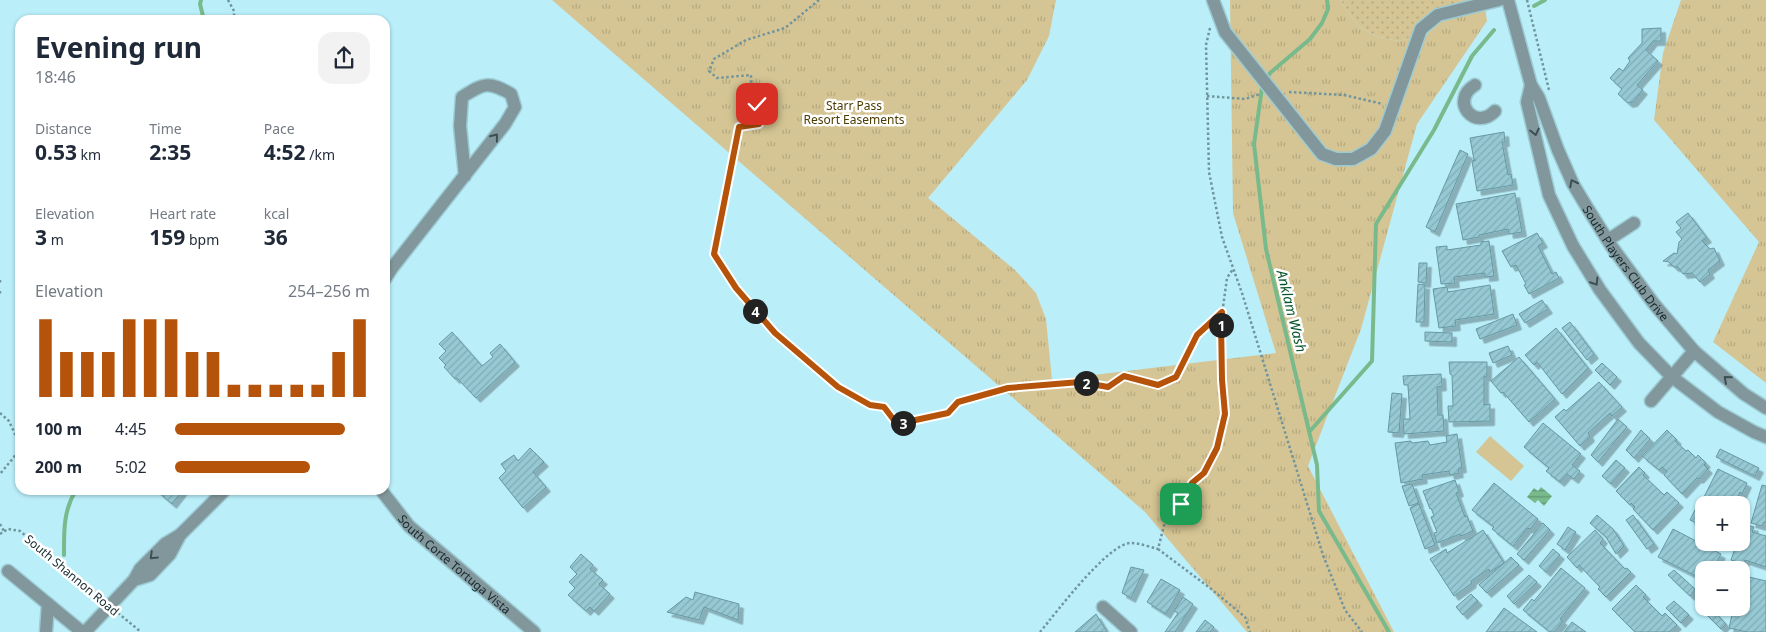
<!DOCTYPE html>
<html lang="en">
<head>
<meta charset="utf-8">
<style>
  body { margin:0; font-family:"Noto Sans",sans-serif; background:#f2f2f3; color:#1f2937; height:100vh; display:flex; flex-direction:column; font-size:19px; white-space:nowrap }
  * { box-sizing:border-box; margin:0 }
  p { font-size:16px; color:#747a83 }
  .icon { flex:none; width:28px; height:28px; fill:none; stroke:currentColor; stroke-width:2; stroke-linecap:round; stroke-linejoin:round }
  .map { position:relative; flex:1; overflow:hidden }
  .panel { position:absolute; left:15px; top:15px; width:375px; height:480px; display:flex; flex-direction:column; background:#fff; border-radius:15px; box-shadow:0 1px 4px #0004 }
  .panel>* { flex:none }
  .tools { position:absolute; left:1695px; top:496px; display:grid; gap:10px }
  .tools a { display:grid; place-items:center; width:55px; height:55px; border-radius:10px; background:#fff; box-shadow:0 1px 4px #0004; font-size:25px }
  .pin { position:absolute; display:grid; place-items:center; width:42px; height:42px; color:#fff; margin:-21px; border-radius:10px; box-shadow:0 2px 8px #0006 }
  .km { position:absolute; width:25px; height:25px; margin:-12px; border-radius:50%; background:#222; color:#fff; font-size:14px; line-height:25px; text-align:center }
  .round { display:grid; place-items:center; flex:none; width:52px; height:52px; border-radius:15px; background:#f2f2f3 }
  .headline { display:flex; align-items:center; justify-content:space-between; height:85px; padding:0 20px }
  h1 { font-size:28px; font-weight:700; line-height:38px }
  .figures { display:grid; grid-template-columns:repeat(3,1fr); gap:8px; height:85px; padding:5px 20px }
  .figures div { display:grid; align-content:center }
  .figures b { font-size:21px; font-weight:700 }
  .figures small { font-size:14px; font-weight:400 }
  .figures p { font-size:14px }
  .chart { height:140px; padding:10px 20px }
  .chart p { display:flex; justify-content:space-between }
  .chart svg { width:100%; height:90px; margin-top:5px; stroke:#b45309; stroke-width:6 }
  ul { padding:0 20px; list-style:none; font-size:16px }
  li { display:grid; grid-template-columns:80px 60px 1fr; align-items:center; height:38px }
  li i { height:12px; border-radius:6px; background:#b45309 }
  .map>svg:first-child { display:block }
  .grass { fill:url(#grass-dots) }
  .park { fill:url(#park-tufts) }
  .pitch { fill:#d5c594 }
  .water { fill:url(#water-rules) }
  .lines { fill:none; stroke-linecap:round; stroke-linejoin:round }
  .stream { stroke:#78ba8b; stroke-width:4 }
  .building { fill:url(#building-hatch); stroke:#6698a3; filter:url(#shadow) }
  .minor-casing { stroke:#9ccbd4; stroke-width:15 }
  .path { stroke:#70959d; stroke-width:2.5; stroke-dasharray:2.5 2.5; stroke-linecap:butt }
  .minor { stroke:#82979c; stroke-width:12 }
  .oneway { stroke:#3b5054 }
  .route-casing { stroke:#fff; stroke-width:10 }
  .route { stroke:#b45309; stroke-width:6 }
  .labels { text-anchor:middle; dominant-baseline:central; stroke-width:5; stroke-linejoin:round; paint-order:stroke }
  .park-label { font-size:12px; fill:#4b3c00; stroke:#fff }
  .street-label { font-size:12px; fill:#15292e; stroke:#fff }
  .water-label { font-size:14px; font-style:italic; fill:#06562b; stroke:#fff }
</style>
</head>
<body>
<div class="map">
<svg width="1766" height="632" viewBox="0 0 1766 632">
  <defs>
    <pattern id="grass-dots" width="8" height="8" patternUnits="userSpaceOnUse" patternTransform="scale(1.25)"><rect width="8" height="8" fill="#d5c594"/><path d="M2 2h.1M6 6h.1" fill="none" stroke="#b6a980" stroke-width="1.8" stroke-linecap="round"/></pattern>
    <pattern id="park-tufts" width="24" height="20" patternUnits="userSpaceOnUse" patternTransform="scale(1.25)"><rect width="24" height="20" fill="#d5c594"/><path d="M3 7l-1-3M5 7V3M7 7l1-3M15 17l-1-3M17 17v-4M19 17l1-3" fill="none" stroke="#b6a980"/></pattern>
    <pattern id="water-rules" width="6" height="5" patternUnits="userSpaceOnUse" patternTransform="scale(1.25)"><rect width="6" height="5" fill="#78ba8b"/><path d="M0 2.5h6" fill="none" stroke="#619772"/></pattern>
    <pattern id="building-hatch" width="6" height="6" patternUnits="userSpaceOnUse" patternTransform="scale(1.25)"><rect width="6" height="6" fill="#96c9d4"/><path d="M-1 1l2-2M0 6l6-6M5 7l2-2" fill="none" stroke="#80adb6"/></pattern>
    <filter id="shadow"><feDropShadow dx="4.5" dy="4.5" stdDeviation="0" flood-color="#0004"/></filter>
  </defs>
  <rect width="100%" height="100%" fill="#baeef9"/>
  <path class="grass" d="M 1340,0 L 1461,0 L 1456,8 L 1429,33 L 1398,41 L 1375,36 L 1357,25 Z"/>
  <path class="park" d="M 552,0 L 1056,0 L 1049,36 L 1027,80 L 928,198 L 1015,270 L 1036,293 L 1046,319 L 1052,380 L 1276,353 L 1233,213 L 1230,0 L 1340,0 L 1357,25 L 1375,36 L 1398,41 L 1429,33 L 1456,8 L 1461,0 L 1484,0 L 1487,21 L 1417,124 L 1361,329 L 1308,466 L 1394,632 L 1247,632 L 1145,512 Z
    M 1681,0 L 1766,0 L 1766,383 L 1713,342 L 1759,242 L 1654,120 L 1663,53 Z"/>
  <path class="pitch" d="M 1490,436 L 1524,466 L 1511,481 L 1476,452 Z"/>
  <path class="water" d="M 1541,487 L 1552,496 L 1544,506 L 1538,500 L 1535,503 L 1527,497 L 1534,488 L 1538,491 Z"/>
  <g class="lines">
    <path class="stream" d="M 201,0 L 200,4 L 204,20
      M 1327,0 L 1328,9 L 1322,23 L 1310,39 L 1270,73 L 1262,88 L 1254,144 L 1266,249 L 1317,465 L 1319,511 L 1389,632
      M 1534,6 L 1545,0
      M 1310,431 L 1372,361 L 1376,224 L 1434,130 L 1472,56 L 1494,30
      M 64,555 C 64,532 63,511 76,490"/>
  </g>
  <path class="building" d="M 1661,28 L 1661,41 L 1653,41 L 1646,50 L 1658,61 L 1637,85 L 1643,90 L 1633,102 L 1628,103 L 1618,94 L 1622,89 L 1610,78 L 1619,68 L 1623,71 L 1630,61 L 1628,58 L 1642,43 L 1642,29 Z
    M 1504,132 L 1505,142 L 1502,142 L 1508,175 L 1511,174 L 1513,185 L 1477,191 L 1472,161 L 1476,160 L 1474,160 L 1470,138 Z
    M 1460,150 L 1468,154 L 1435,232 L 1426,227 Z
    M 1515,193 L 1522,232 L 1509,234 L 1508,229 L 1479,235 L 1479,237 L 1463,240 L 1456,204 Z
    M 1688,213 L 1707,238 L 1702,241 L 1710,249 L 1714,248 L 1720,261 L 1708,270 L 1710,274 L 1700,282 L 1692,273 L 1683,274 L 1678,267 L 1674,267 L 1669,262 L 1663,261 L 1674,253 L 1677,254 L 1679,242 L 1682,239 L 1676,232 L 1681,228 L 1676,222 Z
    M 1537,233 L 1543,243 L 1538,246 L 1552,274 L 1556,272 L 1559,278 L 1529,294 L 1524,285 L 1526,284 L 1516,265 L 1511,267 L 1502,251 Z
    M 1489,241 L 1494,276 L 1485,277 L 1485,273 L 1454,277 L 1455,283 L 1441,284 L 1436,247 L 1447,246 L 1447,250 L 1481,245 L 1481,242 Z
    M 1419,263 L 1427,263 L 1426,283 L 1418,282 Z
    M 1418,284 L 1425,285 L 1424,322 L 1416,322 Z
    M 1490,285 L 1494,314 L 1455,320 L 1456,326 L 1439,328 L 1433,289 L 1447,287 L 1448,292 Z
    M 1542,300 L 1548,309 L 1525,323 L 1519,314 Z
    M 1513,314 L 1517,325 L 1480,339 L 1476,329 Z
    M 1570,322 L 1594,354 L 1587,360 L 1562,328 Z
    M 1556,328 L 1588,368 L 1562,394 L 1537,362 L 1534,365 L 1525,355 Z
    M 452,332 L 482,366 L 493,357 L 490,353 L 500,344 L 515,362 L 476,398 L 457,378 L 455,379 L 444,367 L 446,365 L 439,358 L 446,351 L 439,344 Z
    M 1425,332 L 1452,333 L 1452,342 L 1425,341 Z
    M 1508,346 L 1512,355 L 1493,363 L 1489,353 Z
    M 1519,357 L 1555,399 L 1529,422 L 1503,392 L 1501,393 L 1491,381 Z
    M 1449,362 L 1487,362 L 1487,376 L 1484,377 L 1484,405 L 1490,404 L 1490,421 L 1449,422 L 1448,406 L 1453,406 L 1452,375 L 1450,374 Z
    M 1602,363 L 1617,377 L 1610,385 L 1595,370 Z
    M 1441,374 L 1442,386 L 1437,387 L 1438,415 L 1443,415 L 1444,431 L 1404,434 L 1403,419 L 1410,419 L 1408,385 L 1404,385 L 1403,376 Z
    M 1599,382 L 1622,407 L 1612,416 L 1610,413 L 1588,433 L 1590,437 L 1580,446 L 1555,417 L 1564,409 L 1566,411 Z
    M 1392,393 L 1402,394 L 1399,433 L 1388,432 Z
    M 1618,419 L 1627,427 L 1598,462 L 1591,455 Z
    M 1543,423 L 1581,454 L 1572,465 L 1580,471 L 1574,479 L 1567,474 L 1560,482 L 1546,471 L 1549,468 L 1524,447 Z
    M 1641,430 L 1650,439 L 1634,458 L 1626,450 Z
    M 1667,430 L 1677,440 L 1675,441 L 1686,451 L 1688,450 L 1696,458 L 1698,455 L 1706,463 L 1704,465 L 1708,469 L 1699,479 L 1697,478 L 1682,494 L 1664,475 L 1667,471 L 1662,467 L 1659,470 L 1642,456 Z
    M 1457,434 L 1462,468 L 1458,469 L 1459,473 L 1450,475 L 1449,471 L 1422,475 L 1423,479 L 1401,483 L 1395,443 L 1411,441 L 1412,443 L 1428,441 L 1430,445 L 1447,442 L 1446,436 Z
    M 530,448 L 544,462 L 533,472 L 546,487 L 523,508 L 499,478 L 506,471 L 501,464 L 514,455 L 518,461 Z
    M 1720,449 L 1759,468 L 1755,476 L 1716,457 Z
    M 1616,460 L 1625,468 L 1611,484 L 1602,476 Z
    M 1639,467 L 1645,473 L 1643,475 L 1664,495 L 1667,492 L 1679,503 L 1653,530 L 1633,509 L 1635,507 L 1631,503 L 1630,505 L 1616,491 Z
    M 1718,469 L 1747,483 L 1742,494 L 1740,492 L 1734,505 L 1704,505 L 1704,527 L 1690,520 L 1696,508 L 1698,509 Z
    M 1455,480 L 1459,492 L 1456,493 L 1465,517 L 1467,516 L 1473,531 L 1461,536 L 1460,534 L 1437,543 L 1434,533 L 1437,532 L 1431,517 L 1434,516 L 1431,508 L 1430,509 L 1423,491 Z
    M 1494,483 L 1538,519 L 1530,529 L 1527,528 L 1513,546 L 1492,529 L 1494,527 L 1472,510 Z
    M 1412,484 L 1419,503 L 1409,506 L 1402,486 Z
    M 1762,485 L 1766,486 L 1766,523 L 1764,522 L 1762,526 L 1751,523 Z
    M 156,490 L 183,490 L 172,504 Z
    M 1419,504 L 1435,545 L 1425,549 L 1410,508 Z
    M 1597,515 L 1613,529 L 1624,546 L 1616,554 L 1606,537 L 1590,523 Z
    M 1633,515 L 1654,544 L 1647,549 L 1626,520 Z
    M 1543,523 L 1550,530 L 1524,560 L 1517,554 Z
    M 1742,524 L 1754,527 L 1752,532 L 1766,536 L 1766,567 L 1745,560 L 1743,564 L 1731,560 L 1737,542 L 1741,542 Z
    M 1568,527 L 1576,532 L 1565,550 L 1557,544 Z
    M 1673,529 L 1721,554 L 1712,570 L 1704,570 L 1704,584 L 1696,580 L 1698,577 L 1658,557 Z
    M 1483,530 L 1504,563 L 1490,572 L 1489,569 L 1471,581 L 1472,583 L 1454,596 L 1430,559 L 1446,549 L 1447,553 Z
    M 1595,530 L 1603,539 L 1600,543 L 1625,569 L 1627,568 L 1631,572 L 1606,597 L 1598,589 L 1600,587 L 1579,565 L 1577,568 L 1567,557 Z
    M 1553,549 L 1560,555 L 1546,572 L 1539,566 Z
    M 581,554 L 593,565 L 590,569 L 603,580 L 599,584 L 610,594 L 594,611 L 590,607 L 586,611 L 568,595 L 575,588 L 569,582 L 577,574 L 570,567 Z
    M 1511,557 L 1519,565 L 1487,593 L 1479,585 Z
    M 1131,567 L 1144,570 L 1131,598 L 1122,593 Z
    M 1561,568 L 1585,588 L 1560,619 L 1563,621 L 1554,632 L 1550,632 L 1523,610 L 1532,599 L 1534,601 Z
    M 1674,570 L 1695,589 L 1690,596 L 1668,575 Z
    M 1529,575 L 1537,582 L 1514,604 L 1507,596 Z
    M 1745,576 L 1766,581 L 1766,632 L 1747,632 L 1729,628 L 1732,615 L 1736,616 L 1738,608 L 1741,608 L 1741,593 Z
    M 1161,579 L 1180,590 L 1166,614 L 1147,602 Z
    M 1636,585 L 1646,595 L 1643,597 L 1662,616 L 1665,613 L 1677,625 L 1669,632 L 1635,632 L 1612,609 Z
    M 695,592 L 739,604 L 738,620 L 704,607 L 699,620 L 667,612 L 686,597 L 693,600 Z
    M 1471,594 L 1478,601 L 1463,615 L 1456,607 Z
    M 1701,596 L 1704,600 L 1704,608 L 1711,608 L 1726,624 L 1721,629 L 1695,603 Z
    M 1183,597 L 1193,604 L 1175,632 L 1165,632 L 1178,613 L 1174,611 Z
    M 1674,601 L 1689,615 L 1681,623 L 1666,608 Z
    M 1504,608 L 1537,632 L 1486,632 Z
    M 1096,614 L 1107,632 L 1075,632 Z
    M 1205,620 L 1214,627 L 1210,632 L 1196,632 Z
    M 1572,622 L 1586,632 L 1564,632 Z"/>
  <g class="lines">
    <defs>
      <g id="minor">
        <path d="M 1213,0 L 1225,32 L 1322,154 L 1336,159 L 1353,159 L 1371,149 L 1385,131 L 1421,29 L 1438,15 L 1499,0"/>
        <path id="s1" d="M 1508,0 L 1531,85 L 1539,98 L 1558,150 L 1573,184 L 1588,209 L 1612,247 L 1654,304 L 1694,351 L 1744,394 L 1766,408"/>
        <path d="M 1475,85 C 1449,101 1475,132 1495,111"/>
        <path d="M 1531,85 L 1527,102 L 1549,195 L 1573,246 L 1600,290 L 1639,343 L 1672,377 L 1718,412 L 1754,432 L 1766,437"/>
        <path d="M 1608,240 L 1634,223"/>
        <path d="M 385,279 L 392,268 L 505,124 L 515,107 L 511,94 C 488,81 484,83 462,97 L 460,126 L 465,176"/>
        <path d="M 1651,401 L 1694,351"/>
        <path id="s2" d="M 381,490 L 409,526 L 534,632"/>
        <path d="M 180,535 L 225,490"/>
        <path d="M 8,571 L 82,632"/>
        <path d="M 1103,607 L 1131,632"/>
        <path d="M 46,632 L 48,604"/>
        <path d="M 85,632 L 134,580 L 140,569 L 165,544 L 180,535 L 170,554 L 150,575 L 134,580"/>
      </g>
    </defs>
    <use href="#minor" class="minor-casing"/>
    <path class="path" d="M 228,0 L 234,11 L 234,20
      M 819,0 L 785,28 L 746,40 L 714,59 L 709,71 L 717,78 L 751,75 L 751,87 L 749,99 L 757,104 L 759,124 L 739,127 L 714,254 L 736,288 L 775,333 L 838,387 L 870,405 L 877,405 L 884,407 L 897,424 L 948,413 L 957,402 L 1008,388 L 1080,382 L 1108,387 L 1124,376 L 1158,385 L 1176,377 L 1197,335 L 1222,312
      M 1527,0 L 1549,90
      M 1210,28 L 1206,45 L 1209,172 L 1222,237 L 1242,293 L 1323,555 L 1345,610 L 1362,632
      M 1289,92 L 1344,95 L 1383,104
      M 1207,96 L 1245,99 L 1260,94
      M 0,280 L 0,284
      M 0,291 L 0,294
      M 0,413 L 9,421 L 20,445 L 14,457 L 0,474
      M 0,524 L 4,531
      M 0,534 L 8,529 L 20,531 L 101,598
      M 1158,549 L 1210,588 L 1245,617 L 1250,632
      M 118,613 L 141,632
      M 1040,632 C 1056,613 1108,543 1131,543 C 1139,543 1150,547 1158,549 L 1166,518 L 1181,504 L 1192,483 L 1204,473 L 1217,448 L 1225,414 L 1222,381 L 1221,322 L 1227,278 L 1233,269"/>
    <use href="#minor" class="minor"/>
  </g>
  <defs><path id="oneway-chevron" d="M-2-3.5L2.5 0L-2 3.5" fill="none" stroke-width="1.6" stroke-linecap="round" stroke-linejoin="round" transform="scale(1.25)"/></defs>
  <g class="oneway">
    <use href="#oneway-chevron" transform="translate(1535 132) rotate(77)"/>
    <use href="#oneway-chevron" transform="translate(495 137) rotate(-52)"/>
    <use href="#oneway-chevron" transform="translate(1573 183) rotate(-117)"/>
    <use href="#oneway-chevron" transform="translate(1595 282) rotate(58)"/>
    <use href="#oneway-chevron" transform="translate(1727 379) rotate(-139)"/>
    <use href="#oneway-chevron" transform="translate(153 556) rotate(136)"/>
  </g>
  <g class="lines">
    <defs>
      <path id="route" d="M 757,104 L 759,124 L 739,127 L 714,254 L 736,288 L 775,333 L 838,387 L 870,405 L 884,407 L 897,424 L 948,413 L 958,402 L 1008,388 L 1080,382 L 1108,387 L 1124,376 L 1158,385 L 1176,377 L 1197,335 L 1222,312 L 1221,322 L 1222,380 L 1225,414 L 1217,448 L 1204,473 L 1192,483 L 1181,504"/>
    </defs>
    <use href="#route" class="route-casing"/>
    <use href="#route" class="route"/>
  </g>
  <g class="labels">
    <g class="park-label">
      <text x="854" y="105">Starr Pass<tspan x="854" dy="14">Resort Easements</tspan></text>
    </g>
    <g class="street-label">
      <text stroke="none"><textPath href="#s1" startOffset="291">South Players Club Drive</textPath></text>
      <text stroke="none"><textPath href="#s2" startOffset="105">South Corte Tortuga Vista</textPath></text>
      <text transform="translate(72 575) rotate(40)">South Shannon Road</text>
    </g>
    <g class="water-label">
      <text transform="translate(1292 311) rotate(76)">Anklam Wash</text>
    </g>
  </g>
</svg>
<div class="tools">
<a>+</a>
<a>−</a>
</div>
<div class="pin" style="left:1181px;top:504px;background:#1e9e55"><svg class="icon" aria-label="arrive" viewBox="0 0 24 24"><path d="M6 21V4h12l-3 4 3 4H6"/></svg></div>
<div class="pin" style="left:757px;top:104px;background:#d93025"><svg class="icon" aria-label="check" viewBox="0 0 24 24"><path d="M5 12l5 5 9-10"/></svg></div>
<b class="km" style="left:1221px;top:325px">1</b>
<b class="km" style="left:1086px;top:383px">2</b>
<b class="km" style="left:903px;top:423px">3</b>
<b class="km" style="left:755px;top:311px">4</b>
<section class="panel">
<div class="headline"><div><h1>Evening run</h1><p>18:46</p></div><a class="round"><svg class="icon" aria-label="share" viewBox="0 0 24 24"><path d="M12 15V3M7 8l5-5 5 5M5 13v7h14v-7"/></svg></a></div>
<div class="figures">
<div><p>Distance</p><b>0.53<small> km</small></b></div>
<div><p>Time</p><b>2:35</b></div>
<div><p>Pace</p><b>4:52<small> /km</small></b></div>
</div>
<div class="figures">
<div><p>Elevation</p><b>3<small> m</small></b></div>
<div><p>Heart rate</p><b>159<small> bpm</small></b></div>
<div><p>kcal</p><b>36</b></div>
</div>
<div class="chart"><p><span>Elevation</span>254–256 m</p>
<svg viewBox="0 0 160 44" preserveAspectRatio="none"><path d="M5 44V6M15 44V22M25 44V22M35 44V22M45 44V6M55 44V6M65 44V6M75 44V22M85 44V22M95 44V38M105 44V38M115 44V38M125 44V38M135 44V38M145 44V22M155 44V6"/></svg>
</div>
<ul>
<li><b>100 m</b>4:45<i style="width:87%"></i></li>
<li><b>200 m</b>5:02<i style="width:69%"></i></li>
</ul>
</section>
</div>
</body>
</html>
